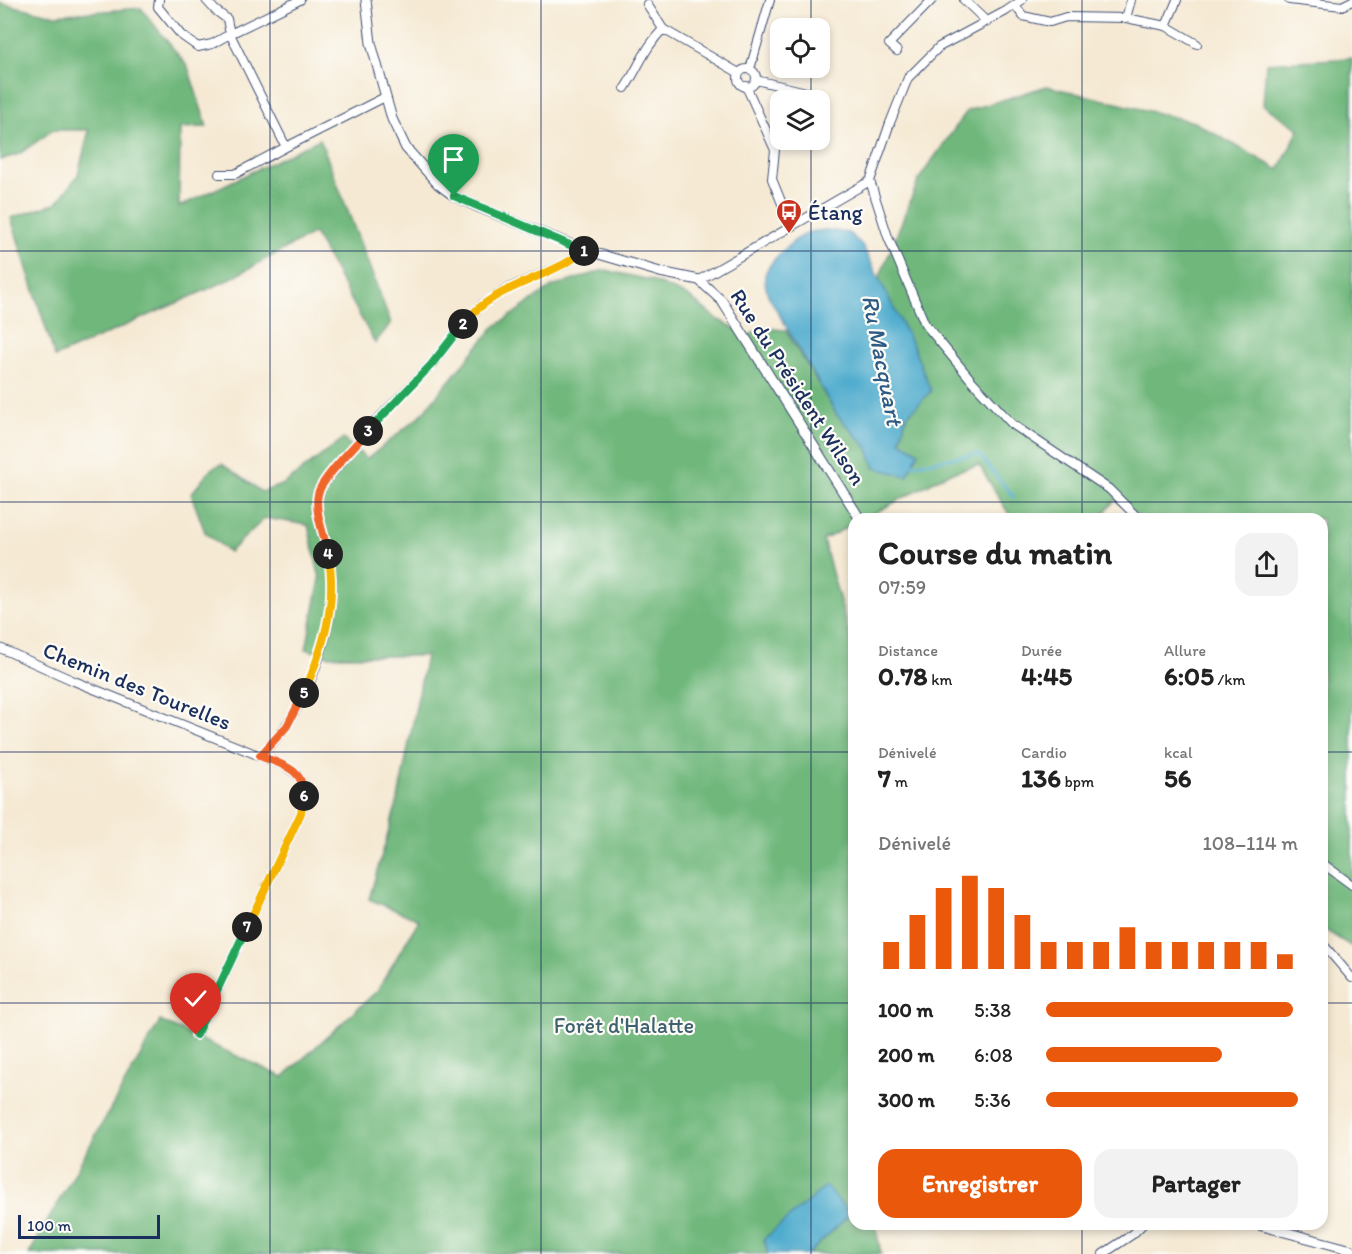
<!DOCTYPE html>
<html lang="fr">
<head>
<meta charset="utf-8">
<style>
  body { margin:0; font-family:Itim,sans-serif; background:#f2f2f2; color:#222; height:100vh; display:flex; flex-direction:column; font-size:22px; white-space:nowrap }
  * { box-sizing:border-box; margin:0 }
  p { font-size:20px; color:#767676 }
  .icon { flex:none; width:33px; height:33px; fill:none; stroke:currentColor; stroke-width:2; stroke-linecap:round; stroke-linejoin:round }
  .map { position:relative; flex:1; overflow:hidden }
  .side { position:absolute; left:848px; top:513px; width:480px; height:717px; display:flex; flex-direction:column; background:#fff; border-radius:18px; box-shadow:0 3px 9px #0003 }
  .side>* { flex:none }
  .buttons { position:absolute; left:770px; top:18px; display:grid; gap:12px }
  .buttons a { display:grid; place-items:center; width:60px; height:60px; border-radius:12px; background:#fff; box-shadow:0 3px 9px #0003; font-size:30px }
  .scale { position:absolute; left:18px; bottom:15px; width:142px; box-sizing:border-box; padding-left:6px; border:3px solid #1b2f5e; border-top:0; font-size:16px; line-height:21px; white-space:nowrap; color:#1b2f5e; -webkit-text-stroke:4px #fdfcf7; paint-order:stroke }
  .pin { position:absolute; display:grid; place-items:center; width:51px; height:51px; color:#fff; margin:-62px -26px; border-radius:50% 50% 50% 0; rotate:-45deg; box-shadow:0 0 6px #0007 }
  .pin .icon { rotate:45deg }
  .km { position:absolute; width:30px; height:30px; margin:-15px; border-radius:50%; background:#222; color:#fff; font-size:16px; line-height:30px; text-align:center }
  .round { display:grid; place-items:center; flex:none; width:63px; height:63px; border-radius:18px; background:#f2f2f2 }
  .overview { display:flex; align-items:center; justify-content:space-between; height:102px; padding:0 30px }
  h1 { font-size:33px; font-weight:700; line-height:45px }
  .stats { display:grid; grid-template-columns:repeat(3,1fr); gap:9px; height:102px; padding:6px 30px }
  .stats div { display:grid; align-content:center }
  .stats b { font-size:26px; font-weight:700 }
  .stats small { font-size:16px; font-weight:400 }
  .stats p { font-size:16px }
  .chart { height:168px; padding:12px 30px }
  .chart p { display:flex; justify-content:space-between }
  .chart svg { width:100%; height:108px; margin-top:6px; stroke:#ea580c; stroke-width:6 }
  .button { display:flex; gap:12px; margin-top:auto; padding:12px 30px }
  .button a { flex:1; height:69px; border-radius:18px; background:#ea580c; color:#fff; font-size:24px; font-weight:700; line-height:69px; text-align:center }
  .button a+a { background:#f2f2f2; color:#222 }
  ul { padding:0 30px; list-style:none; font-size:20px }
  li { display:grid; grid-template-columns:96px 72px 1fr; align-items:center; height:45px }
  li i { height:15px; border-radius:8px; background:#ea580c }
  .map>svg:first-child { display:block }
  .forest { fill:#70b77c; stroke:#46736d; stroke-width:1.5 }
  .water { fill:#50acce; stroke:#366e96; stroke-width:1.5 }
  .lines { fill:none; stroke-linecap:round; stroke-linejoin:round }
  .stream { stroke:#50acce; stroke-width:3 }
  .minor-casing { stroke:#3c4b70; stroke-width:10 }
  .tertiary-casing { stroke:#3c4b70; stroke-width:11 }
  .minor { stroke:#fff; stroke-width:8 }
  .tertiary { stroke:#fff; stroke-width:9 }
  .split-1-casing { stroke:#fff; stroke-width:12 }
  .split-2-casing { stroke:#fff; stroke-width:12 }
  .split-3-casing { stroke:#fff; stroke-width:12 }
  .split-4-casing { stroke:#fff; stroke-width:12 }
  .split-5-casing { stroke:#fff; stroke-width:12 }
  .split-6-casing { stroke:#fff; stroke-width:12 }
  .split-7-casing { stroke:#fff; stroke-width:12 }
  .split-8-casing { stroke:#fff; stroke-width:12 }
  .split-1 { stroke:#22a559; stroke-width:8 }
  .split-2 { stroke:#f5b400; stroke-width:8 }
  .split-3 { stroke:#22a559; stroke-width:8 }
  .split-4 { stroke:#f0652b; stroke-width:8 }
  .split-5 { stroke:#f5b400; stroke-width:8 }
  .split-6 { stroke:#f0652b; stroke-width:8 }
  .split-7 { stroke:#f5b400; stroke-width:8 }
  .split-8 { stroke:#22a559; stroke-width:8 }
  .grid { fill:none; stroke:#1b2f5e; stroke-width:1.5; stroke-opacity:0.55 }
  .labels { text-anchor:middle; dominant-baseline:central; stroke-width:4.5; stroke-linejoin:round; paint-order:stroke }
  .poi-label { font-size:22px; fill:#1b2f5e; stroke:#fdfcf7; text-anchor:start }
  .street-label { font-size:22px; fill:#1b2f5e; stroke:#fdfcf7 }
  .park-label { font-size:22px; fill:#3d616e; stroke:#fdfcf7 }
  .water-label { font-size:24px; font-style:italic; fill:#2e5b85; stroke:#fdfcf7 }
</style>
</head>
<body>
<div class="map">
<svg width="1352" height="1254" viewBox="0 0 1352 1254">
  <rect width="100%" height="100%" fill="#fdfcf7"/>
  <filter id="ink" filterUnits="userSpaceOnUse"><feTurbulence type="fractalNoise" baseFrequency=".0167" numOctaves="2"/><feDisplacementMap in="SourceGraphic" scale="12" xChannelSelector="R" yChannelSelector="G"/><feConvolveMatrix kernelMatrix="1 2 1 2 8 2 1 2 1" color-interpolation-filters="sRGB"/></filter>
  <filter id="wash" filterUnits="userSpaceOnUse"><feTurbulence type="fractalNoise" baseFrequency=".008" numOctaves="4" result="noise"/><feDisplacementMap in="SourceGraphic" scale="24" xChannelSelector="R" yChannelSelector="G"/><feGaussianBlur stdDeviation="1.35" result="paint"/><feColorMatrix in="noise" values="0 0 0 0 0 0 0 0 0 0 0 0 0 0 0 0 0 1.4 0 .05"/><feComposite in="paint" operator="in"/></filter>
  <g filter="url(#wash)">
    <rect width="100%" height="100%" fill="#f5e9d3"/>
    <path class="forest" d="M 0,3 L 55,15 L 141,8 L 188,67 L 207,127 L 180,128 L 179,207 L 320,139 L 391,323 L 375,343 L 314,233 L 226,281 L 55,357 L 11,218 L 57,203 L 78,175 L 89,130 L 53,130 L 19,154 L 0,160 Z
      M 1352,58 L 1352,947 L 1322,928 L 1322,519 L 1142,519 L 1115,500 L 1099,519 L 1012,519 L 979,465 L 947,474 L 864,519 L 854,519 L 853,524 L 823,540 L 854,651 L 854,1224 L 875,1224 L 881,1254 L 808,1254 L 850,1214 L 764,1239 L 768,1254 L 29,1254 L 160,1021 L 283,1077 L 377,991 L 419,920 L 369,899 L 398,799 L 426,656 L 330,656 L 306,649 L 320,579 L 308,525 L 265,518 L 229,552 L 205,532 L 191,494 L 212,468 L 222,464 L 262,492 L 284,484 L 343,439 L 367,459 L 420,416 L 493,328 L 552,287 L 604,270 L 650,280 L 688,296 L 717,319 L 749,336 L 760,328 L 786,330 L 837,415 L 867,447 L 875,468 L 900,441 L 906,417 L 930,391 L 913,346 L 878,281 L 919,179 L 967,111 L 1047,86 L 1194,122 L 1279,170 L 1299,129 L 1263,105 L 1266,63 Z"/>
    <path class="water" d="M 826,230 L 849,233 L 862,245 L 913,346 L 931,391 L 906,417 L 900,441 L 919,452 L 907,476 L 875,468 L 867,447 L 837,415 L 768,295 C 766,288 763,278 766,272 C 770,261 796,237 807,233 C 812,231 820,231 826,230 Z
      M 826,1186 L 850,1214 L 808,1254 L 768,1254 L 764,1239 Z"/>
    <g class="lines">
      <path class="stream" d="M 909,465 L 978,454 L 1014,497"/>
    </g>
  </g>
  <g filter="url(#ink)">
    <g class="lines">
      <defs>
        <path id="minor" d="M 159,0 L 158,7 L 181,35 L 198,47 L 212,44 L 230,34 L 227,19 L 215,10 L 206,0
          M 964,0 L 986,21
          M 1289,0 L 1342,6 L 1352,1
          M 647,4 L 663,29 L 739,73
          M 1015,5 L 1023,16 L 1050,22 L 1066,17 L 1126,18 L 1166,26 L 1177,0
          M 1126,18 L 1131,0
          M 1166,26 L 1197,44
          M 897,51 L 889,44 L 932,0
          M 750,69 L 770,0
          M738 78a9 9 0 1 1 18 0a9 9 0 1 1-18 0Z
          M 756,80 L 819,95
          M 746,86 L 775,150 L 772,179 L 791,226
          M 625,88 C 638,68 646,46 663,29
          M 286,147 L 385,97
          M 219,174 L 235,174 L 286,147 L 230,34 L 300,0
          M 870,181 L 888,237 L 925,324 L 972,381 L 1012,424 L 1109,489 L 1139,519
          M 699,280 L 870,181 L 890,123 L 908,78 L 939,47 L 1006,11 L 1022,0
          M 0,648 L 74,681 L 280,764 C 304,775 309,787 301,813 L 196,1035
          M 260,756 C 307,712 339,626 330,562 C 326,539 311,509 321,486 L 373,424 L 431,365 L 467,319 L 483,304 L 511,287 L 565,264 L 585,250
          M 1322,863 L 1352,885
          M 1322,943 L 1352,978
          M 1103,1254 L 1133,1234 L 1143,1224"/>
        <path id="tertiary" d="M 366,0 L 371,43 L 392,119 L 406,148 L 438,184 L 454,196 L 480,208 L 585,250 L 660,272 L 699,280 L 722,301 L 860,519
          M 1255,1224 L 1352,1250"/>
      </defs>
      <use href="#minor" class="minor-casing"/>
      <use href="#tertiary" class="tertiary-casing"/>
      <use href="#minor" class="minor"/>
      <use href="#tertiary" class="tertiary"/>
    </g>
  </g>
  <g class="lines" filter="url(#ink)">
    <defs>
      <path id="split-1" d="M 454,196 L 584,251"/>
      <path id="split-2" d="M 463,324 C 489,291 528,283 564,264 C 571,261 577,255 584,251"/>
      <path id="split-3" d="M 368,431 L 431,365 L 463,324"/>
      <path id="split-4" d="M 328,554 C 325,536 314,513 318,494 C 321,479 357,444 368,431"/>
      <path id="split-5" d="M 304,693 C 323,648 338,603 328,554"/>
      <path id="split-6" d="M 304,796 C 304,768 282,765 260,756 L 287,726 L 304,693"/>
      <path id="split-7" d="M 247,927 L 301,813 L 304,796"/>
      <path id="split-8" d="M 196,1035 L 247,927"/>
    </defs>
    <use href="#split-1" class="split-1-casing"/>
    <use href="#split-2" class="split-2-casing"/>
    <use href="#split-3" class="split-3-casing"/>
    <use href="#split-4" class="split-4-casing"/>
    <use href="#split-5" class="split-5-casing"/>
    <use href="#split-6" class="split-6-casing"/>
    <use href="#split-7" class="split-7-casing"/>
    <use href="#split-8" class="split-8-casing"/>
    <use href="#split-1" class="split-1"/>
    <use href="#split-2" class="split-2"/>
    <use href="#split-3" class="split-3"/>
    <use href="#split-4" class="split-4"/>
    <use href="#split-5" class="split-5"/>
    <use href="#split-6" class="split-6"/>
    <use href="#split-7" class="split-7"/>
    <use href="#split-8" class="split-8"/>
  </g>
  <path class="grid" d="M 270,0 L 270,1254M 541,0 L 541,1254M 811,0 L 811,28M 1082,0 L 1082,519M 811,68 L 811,100M 811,140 L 811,1254M 0,251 L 1352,251M 0,502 L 1352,502M 0,752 L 854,752M 1322,752 L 1352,752M 0,1003 L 854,1003M 1322,1003 L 1352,1003M 1082,1224 L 1082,1254"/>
  <defs>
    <symbol id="bus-pin" viewBox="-11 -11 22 30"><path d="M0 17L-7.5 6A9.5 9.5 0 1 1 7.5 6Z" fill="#c8321e" stroke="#fdfcf7"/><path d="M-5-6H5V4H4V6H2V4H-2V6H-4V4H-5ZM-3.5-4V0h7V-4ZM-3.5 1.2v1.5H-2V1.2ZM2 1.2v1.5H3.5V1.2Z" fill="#fff"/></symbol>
  </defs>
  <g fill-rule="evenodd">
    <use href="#bus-pin" x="774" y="197" width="30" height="40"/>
  </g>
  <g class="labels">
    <g class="poi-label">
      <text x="808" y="212">Étang</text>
    </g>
    <g class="street-label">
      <text transform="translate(798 387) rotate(57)">Rue du Président Wilson</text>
      <text transform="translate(137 686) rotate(22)">Chemin des Tourelles</text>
    </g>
    <g class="park-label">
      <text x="624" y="1025">Forêt d'Halatte</text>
    </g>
    <g class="water-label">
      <text transform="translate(883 360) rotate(79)">Ru Macquart</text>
    </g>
  </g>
</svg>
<div class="buttons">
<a><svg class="icon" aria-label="locate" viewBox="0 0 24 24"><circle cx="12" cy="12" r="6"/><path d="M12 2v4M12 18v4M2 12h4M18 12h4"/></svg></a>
<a><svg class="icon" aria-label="layers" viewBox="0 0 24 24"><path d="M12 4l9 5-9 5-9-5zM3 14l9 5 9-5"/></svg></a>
</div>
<div class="scale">100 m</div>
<div class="pin" style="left:454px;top:196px;background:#1e9e55"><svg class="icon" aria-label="arrive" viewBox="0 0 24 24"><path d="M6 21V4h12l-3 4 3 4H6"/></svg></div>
<div class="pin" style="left:196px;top:1035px;background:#d93025"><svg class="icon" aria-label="check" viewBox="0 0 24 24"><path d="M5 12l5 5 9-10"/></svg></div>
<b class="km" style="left:584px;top:251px">1</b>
<b class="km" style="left:463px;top:324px">2</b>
<b class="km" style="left:368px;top:431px">3</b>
<b class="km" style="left:328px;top:554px">4</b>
<b class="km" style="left:304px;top:693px">5</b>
<b class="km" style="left:304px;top:796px">6</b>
<b class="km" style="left:247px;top:927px">7</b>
<section class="side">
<div class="overview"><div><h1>Course du matin</h1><p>07:59</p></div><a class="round"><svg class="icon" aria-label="share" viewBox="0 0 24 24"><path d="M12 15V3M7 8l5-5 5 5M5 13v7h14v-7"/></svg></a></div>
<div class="stats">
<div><p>Distance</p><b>0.78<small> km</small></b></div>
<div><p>Durée</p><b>4:45</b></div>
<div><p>Allure</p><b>6:05<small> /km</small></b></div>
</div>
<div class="stats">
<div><p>Dénivelé</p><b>7<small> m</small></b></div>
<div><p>Cardio</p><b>136<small> bpm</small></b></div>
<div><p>kcal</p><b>56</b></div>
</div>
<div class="chart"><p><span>Dénivelé</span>108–114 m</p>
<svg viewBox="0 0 160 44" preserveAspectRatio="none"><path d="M5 44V33M15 44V22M25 44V11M35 44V6M45 44V11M55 44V22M65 44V33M75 44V33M85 44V33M95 44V27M105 44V33M115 44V33M125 44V33M135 44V33M145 44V33M155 44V38"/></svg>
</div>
<ul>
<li><b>100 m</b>5:38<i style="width:98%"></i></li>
<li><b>200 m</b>6:08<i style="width:70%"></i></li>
<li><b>300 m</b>5:36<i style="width:100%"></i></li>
</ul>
<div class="button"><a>Enregistrer</a><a>Partager</a></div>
</section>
</div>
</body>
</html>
